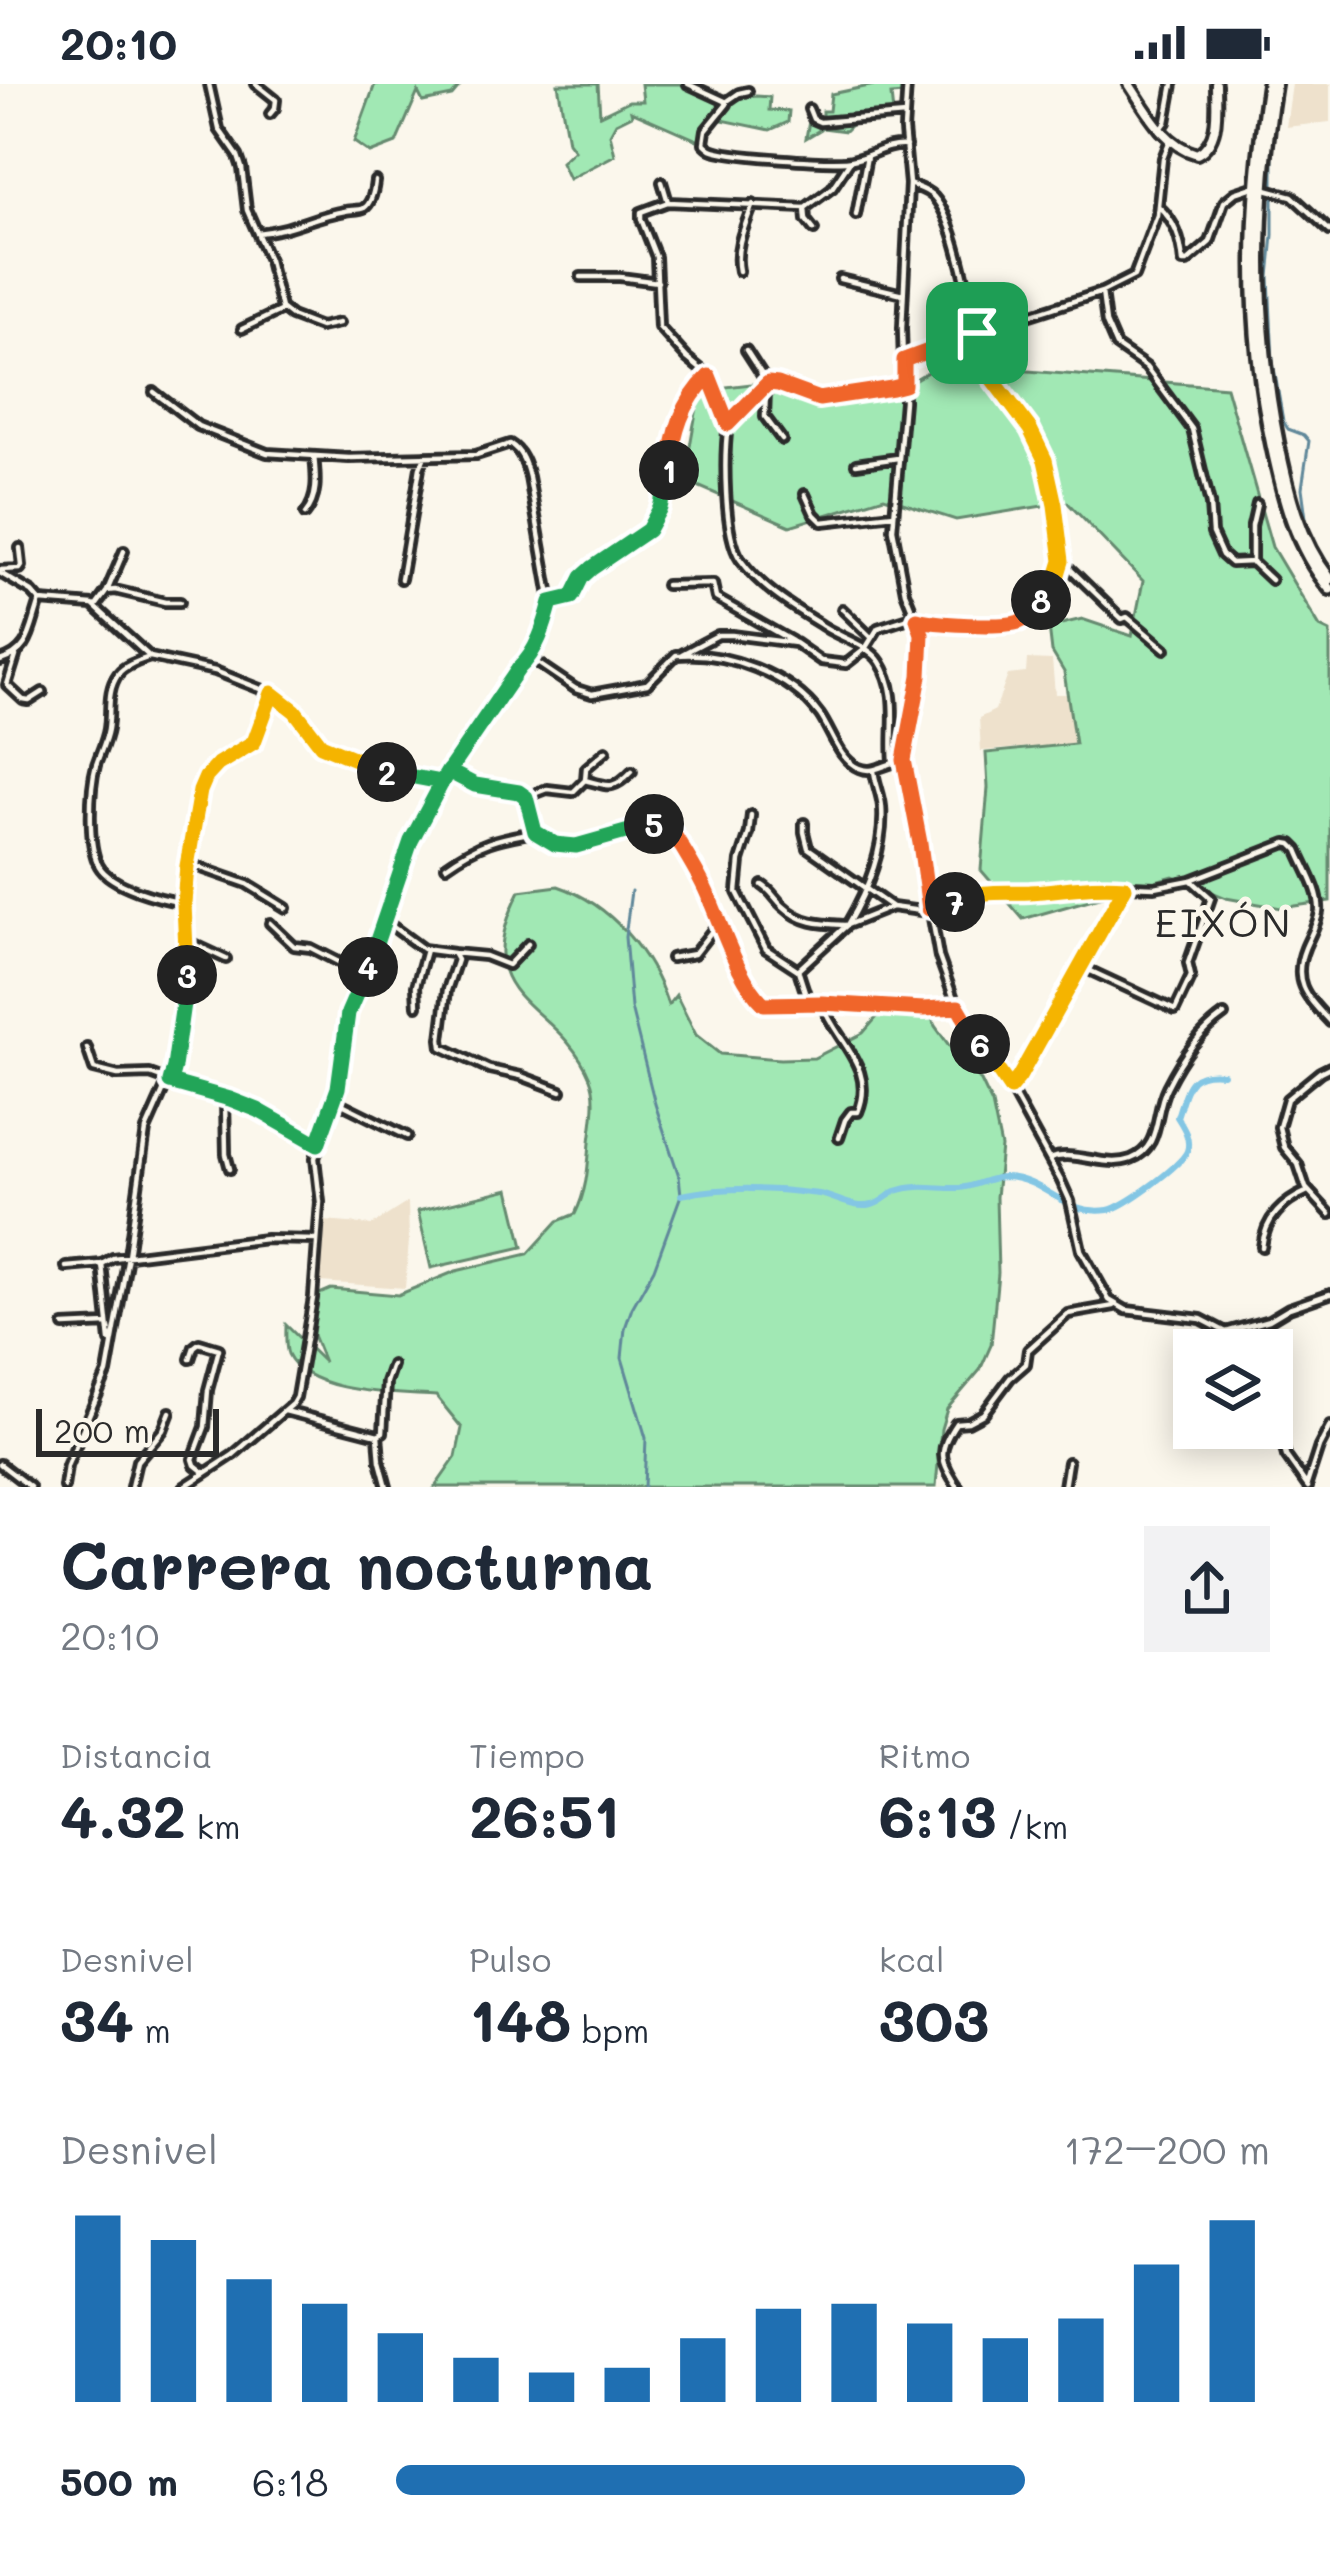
<!DOCTYPE html>
<html lang="es">
<head>
<meta charset="utf-8">
<style>
  body { margin:0; font-family:Mali,sans-serif; background:#f2f2f3; color:#1f2937; height:100vh; display:flex; flex-direction:column; font-size:45px; white-space:nowrap }
  * { box-sizing:border-box; margin:0 }
  p { font-size:39px; color:#747a83 }
  .icon { flex:none; width:66px; height:66px; fill:none; stroke:currentColor; stroke-width:2; stroke-linecap:round; stroke-linejoin:round }
  .map { position:relative; height:1403px; overflow:hidden }
  .sheet { display:flex; flex-direction:column; background:#fff; flex:1 }
  .sheet>* { flex:none }
  .tools { position:absolute; left:1173px; top:1245px; display:grid; gap:24px }
  .tools a { display:grid; place-items:center; width:120px; height:120px; border-radius:0px; background:#fff; box-shadow:0 6px 30px #0003; font-size:60px }
  .scale { position:absolute; left:36px; bottom:30px; width:183px; box-sizing:border-box; padding-left:12px; border:6px solid #2b2b2b; border-top:0; font-size:33px; line-height:42px; white-space:nowrap; color:#2b2b2b; -webkit-text-stroke:9px #fbf7ec; paint-order:stroke }
  .pin { position:absolute; display:grid; place-items:center; width:102px; height:102px; color:#fff; margin:-51px; border-radius:24px; box-shadow:0 6px 18px #0006 }
  .km { position:absolute; width:60px; height:60px; margin:-30px; border-radius:50%; background:#222; color:#fff; font-size:33px; line-height:60px; text-align:center }
  .round { display:grid; place-items:center; flex:none; width:126px; height:126px; border-radius:0px; background:#f2f2f3 }
  .summary { display:flex; align-items:center; justify-content:space-between; height:204px; padding:0 60px }
  h1 { font-size:66px; font-weight:700; line-height:90px }
  .figures { display:grid; grid-template-columns:repeat(3,1fr); gap:18px; height:204px; padding:12px 60px }
  .figures div { display:grid; align-content:center }
  .figures b { font-size:60px; font-weight:700 }
  .figures small { font-size:33px; font-weight:400 }
  .figures p { font-size:33px }
  .chart { height:336px; padding:24px 60px }
  .chart p { display:flex; justify-content:space-between }
  .chart svg { width:100%; height:216px; margin-top:12px; stroke:#1f6fb2; stroke-width:6 }
  ul { padding:0 60px; list-style:none; font-size:39px }
  li { display:grid; grid-template-columns:192px 144px 1fr; align-items:center; height:90px }
  li i { height:30px; border-radius:15px; background:#1f6fb2 }
  .status { display:flex; justify-content:space-between; align-items:center; height:84px; padding:0 60px; background:#fff; direction:ltr }
  .status svg { height:33px; fill:currentColor }
  .map>svg:first-child { display:block }
  .built { fill:#eee1cc }
  .green { fill:#a1e8b4; stroke:#668a70; stroke-width:3 }
  .lines { fill:none; stroke-linecap:round; stroke-linejoin:round }
  .stream { stroke:#60889a; stroke-width:3 }
  .canal { stroke:#83c6e4; stroke-width:6 }
  .street-casing { stroke:#2b2b2b; stroke-width:14 }
  .secondary-casing { stroke:#2b2b2b; stroke-width:16 }
  .primary-casing { stroke:#2b2b2b; stroke-width:18 }
  .street { stroke:#fbf7ec; stroke-width:4.5 }
  .secondary { stroke:#fbf7ec; stroke-width:8 }
  .primary { stroke:#fbf7ec; stroke-width:9 }
  .split-1-casing { stroke:#fff; stroke-width:24 }
  .split-2-casing { stroke:#fff; stroke-width:24 }
  .split-3-casing { stroke:#fff; stroke-width:24 }
  .split-4-casing { stroke:#fff; stroke-width:24 }
  .split-5-casing { stroke:#fff; stroke-width:24 }
  .split-6-casing { stroke:#fff; stroke-width:24 }
  .split-7-casing { stroke:#fff; stroke-width:24 }
  .split-8-casing { stroke:#fff; stroke-width:24 }
  .split-9-casing { stroke:#fff; stroke-width:24 }
  .split-1 { stroke:#f0652b; stroke-width:15 }
  .split-2 { stroke:#22a559; stroke-width:15 }
  .split-3 { stroke:#f5b400; stroke-width:15 }
  .split-4 { stroke:#22a559; stroke-width:15 }
  .split-5 { stroke:#22a559; stroke-width:15 }
  .split-6 { stroke:#f0652b; stroke-width:15 }
  .split-7 { stroke:#f5b400; stroke-width:15 }
  .split-8 { stroke:#f0652b; stroke-width:15 }
  .split-9 { stroke:#f5b400; stroke-width:15 }
  .labels { text-anchor:middle; dominant-baseline:central; stroke-width:10; stroke-linejoin:round; paint-order:stroke }
  .neighbourhood-label { font-size:39px; letter-spacing:3px; fill:#2b2b2b; stroke:#fbf7ec }
</style>
</head>
<body>
<div class="status"><b>20:10</b><svg viewBox="0 0 49 12"><path d="M0 12V9h3v3zM5 12V6h3v6zM10 12V3h3v9zM15 12V0h3v12zM26 1h20v11H26zM47 4h2v5h-2z"/></svg></div>
<div class="map">
<svg width="1330" height="1403" viewBox="0 0 1330 1403">
  <rect width="100%" height="100%" fill="#fbf7ec"/>
  <filter id="ink" filterUnits="userSpaceOnUse"><feTurbulence type="fractalNoise" baseFrequency=".00833" numOctaves="2"/><feDisplacementMap in="SourceGraphic" scale="24" xChannelSelector="R" yChannelSelector="G"/><feConvolveMatrix kernelMatrix="1 2 1 2 8 2 1 2 1" color-interpolation-filters="sRGB"/></filter>
  <g filter="url(#ink)">
    <path class="built" d="M 1292,0 L 1330,0 L 1330,38 L 1286,43 Z
      M 1027,575 L 1052,576 L 1055,610 L 1067,610 L 1074,660 L 981,667 L 979,634 L 995,626 L 1008,591 L 1026,589 Z
      M 408,1118 L 409,1157 L 405,1204 L 320,1198 L 325,1137 L 372,1141 Z"/>
    <path class="green" d="M 375,0 L 462,0 L 452,12 L 423,18 L 418,8 L 396,59 L 370,69 L 354,58 Z
      M 558,0 L 598,0 L 600,31 L 629,17 L 643,17 L 641,0 L 685,0 L 724,18 C 722,33 705,42 702,58 L 631,27 L 632,31 L 616,39 L 610,50 L 615,71 L 569,95 L 561,78 L 574,66 L 568,58 Z
      M 879,0 L 903,0 L 902,10 L 891,11 L 893,29 L 855,37 L 845,47 L 823,44 L 806,54 L 809,37 L 822,34 L 822,27 L 829,27 L 831,10 Z
      M 756,12 L 770,13 L 769,26 L 789,27 L 788,38 L 770,46 L 722,36 C 729,18 737,13 756,12 Z
      M 941,280 L 1226,303 L 1272,463 L 1320,543 L 1330,548 L 1330,817 L 1281,824 L 1226,814 L 1173,792 L 1023,835 L 981,786 L 988,704 L 986,669 L 1075,660 L 1064,588 L 1052,568 L 1049,543 L 1082,535 L 1132,552 L 1143,497 L 1067,418 L 956,436 L 884,413 L 790,442 L 684,396 L 700,306 L 768,298 L 821,319 L 900,304 Z
      M 558,802 C 611,820 651,869 668,921 L 676,911 L 696,951 L 720,970 L 780,975 L 814,974 L 863,949 L 877,933 L 904,918 L 928,925 L 935,942 L 958,974 L 981,997 L 992,1020 L 1001,1063 L 996,1113 L 998,1189 L 991,1261 L 980,1286 L 947,1325 L 941,1345 L 936,1403 L 435,1403 L 456,1373 L 462,1344 L 436,1312 C 397,1309 308,1311 288,1270 C 285,1263 286,1250 286,1241 L 324,1278 L 313,1251 L 317,1211 L 331,1205 L 398,1211 L 456,1187 L 528,1170 L 558,1137 L 575,1130 C 587,1106 588,1084 590,1058 C 592,1038 598,1013 590,994 C 558,915 462,920 520,807 Z
      M 509,1105 L 523,1163 L 431,1184 L 418,1127 Z"/>
    <g class="lines">
      <path class="stream" d="M 1282,0 L 1273,52 L 1273,151 L 1269,193 L 1273,278 L 1283,337 L 1288,345 L 1304,351 L 1309,357 L 1302,404 L 1306,434
        M 631,807 L 625,853 L 631,924 L 655,1020 L 679,1092 L 681,1111 L 654,1185 L 632,1224 L 625,1244 L 622,1274 L 646,1354 L 644,1403"/>
      <path class="canal" d="M 681,1111 C 729,1102 771,1104 819,1110 C 836,1113 855,1126 872,1121 C 881,1119 888,1111 896,1107 C 918,1099 939,1105 960,1104 C 976,1102 989,1093 1005,1093 C 1048,1095 1062,1132 1108,1126 C 1123,1124 1182,1081 1187,1067 C 1191,1055 1184,1044 1177,1033 C 1187,1003 1187,986 1223,990"/>
      <defs>
        <path id="street" d="M 209,0 L 219,45 L 238,72 L 242,84 L 247,126 L 269,176 L 281,224 L 291,232 L 320,243 L 339,239
          M 256,0 L 276,16 L 275,24 L 270,30
          M 688,0 L 725,17 L 727,20 L 706,46 L 704,59 C 706,61 708,63 711,65 C 725,72 836,80 852,76 C 873,72 885,60 906,62
          M 907,0 L 904,46 L 909,100 L 902,244 L 904,317 L 893,445 L 905,508 L 922,550 L 918,614 L 904,677 L 939,873 L 957,923 L 1010,1004 L 1061,1097 L 1070,1117 L 1081,1166 L 1109,1216 L 1126,1226 L 1201,1235 L 1226,1248 L 1242,1266
          M 726,18 L 739,9 L 748,7
          M 809,25 L 813,35 L 820,38 L 905,31
          M 1160,46 L 1166,38 L 1173,0
          M 662,98 L 668,118
          M 909,100 C 918,104 927,105 934,113 C 962,145 971,246 990,290 C 998,311 1016,325 1028,343 C 1054,381 1057,432 1062,477
          M 1266,105 L 1292,112 L 1330,147
          M 1158,122 C 1175,137 1181,156 1183,178 L 1187,178 L 1210,158 L 1224,118 L 1235,109 L 1253,103
          M 805,124 L 806,136 L 814,146
          M 856,131 L 867,72
          M 257,149 C 288,147 314,132 345,127 C 348,126 361,126 364,124 C 372,119 374,106 375,97
          M 739,187 C 734,164 745,142 753,120
          M 581,193 L 620,193 L 658,198
          M 840,195 L 903,210
          M 1102,208 L 1106,239 L 1116,262 L 1146,283 L 1192,345 L 1210,420 L 1212,449 L 1222,471 L 1231,479 L 1252,478 L 1252,442 L 1257,420
          M 242,245 L 282,226
          M 746,266 L 768,300
          M 904,276 L 1008,238 L 1102,208 L 1134,192 L 1157,131 L 1163,74 L 1170,56
          M 709,292 L 687,274 L 659,243 L 656,173 L 641,135 L 641,128 L 668,118 L 805,124 L 832,104 L 850,77
          M 770,299 L 819,315 L 853,312 L 904,301
          M 766,305 L 765,333 L 782,356
          M 154,308 L 198,342 L 267,369 L 349,374 L 476,371 L 510,360 C 522,367 526,381 529,393 L 551,518 L 542,547 L 528,576
          M 728,340 C 724,369 723,450 740,475 C 761,505 796,525 826,544 C 842,554 870,562 880,578 C 900,609 890,643 893,677
          M 856,380 L 898,374
          M 805,410 L 814,430 L 822,438 L 894,430
          M 305,430 C 319,413 316,392 314,372
          M 1252,478 L 1271,496
          M 0,486 L 20,485 L 22,482 L 20,464
          M 0,489 L 32,508 L 40,517 L 93,521 L 150,573 L 215,587 L 271,609 L 295,627 L 321,661 L 373,684 L 441,698
          M 401,495 L 420,384 L 425,372
          M 666,501 L 713,500 L 716,514 L 792,557
          M 107,507 L 115,506 L 165,518 L 180,518
          M 552,517 L 572,513 C 577,505 580,496 586,489 C 606,469 638,464 653,438 C 682,386 659,341 709,292 L 728,340 L 768,300
          M 96,522 L 107,507 L 124,467
          M 842,525 L 872,554
          M 682,570 L 718,551 L 732,551 L 795,559 L 821,577 L 846,580 L 865,565 L 878,544 L 909,534 L 925,538 L 974,539 L 1020,538 L 1029,532 L 1045,512 L 1058,490 L 1062,477 L 1122,535 L 1127,533 L 1165,565
          M 16,572 L 7,601 L 23,616 L 29,617 L 43,608
          M 150,573 C 139,577 125,581 118,590 C 106,607 111,626 108,645 C 106,657 100,669 96,681 C 90,703 87,762 99,782 C 111,803 161,815 184,819
          M 0,577 C 31,568 30,545 40,517
          M 448,687 L 467,699 L 519,708 L 526,713 L 535,748 L 555,760 L 576,762 L 659,739 L 669,742 C 682,764 697,786 707,809 C 722,844 737,895 764,921 L 822,919 L 924,925 L 957,923
          M 585,696 L 586,684 L 606,667
          M 526,713 L 547,705 L 573,708 L 585,696 C 608,702 613,707 632,687
          M 751,731 L 749,749 L 740,777 L 737,808 L 766,865 L 798,886
          M 804,739 L 804,748 L 808,764 L 892,823
          M 187,779 L 247,800 L 286,824
          M 446,782 C 478,759 498,754 535,748
          M 762,801 C 772,807 774,814 783,822 C 802,840 821,840 847,841 C 867,807 885,764 882,723 C 881,710 875,699 874,686
          M 385,837 L 423,865 L 453,869 L 457,876 L 447,906 L 441,955 L 442,963 L 489,985 L 521,992 L 561,1007
          M 270,839 L 294,862 L 311,864 L 364,891
          M 185,856 L 226,875
          M 453,869 L 485,872 L 508,881 L 528,860
          M 671,874 L 694,870 L 718,839
          M 1080,882 L 1175,926 L 1191,892 L 1188,879 L 1211,814 L 1191,796
          M 822,919 C 835,957 877,983 858,1028 L 851,1028 L 845,1036 L 839,1054
          M 809,920 L 798,886 L 847,841 L 892,823 L 921,827 L 942,824 L 964,814 L 1001,806 L 1024,808 L 1105,801 L 1155,803 L 1191,796 L 1286,759 L 1292,760 L 1298,766 C 1305,784 1321,808 1319,828 C 1317,841 1310,852 1305,864 C 1291,899 1307,913 1330,938
          M 417,922 L 416,902 L 426,866
          M 87,964 L 94,985 L 118,991 L 150,990 L 200,1008 L 230,1015 L 258,1026 L 318,1060
          M 1330,983 L 1320,988 L 1287,1015 L 1279,1043 L 1284,1063 L 1298,1080 L 1306,1104 L 1330,1130
          M 1010,1004 L 1019,993 L 1125,803
          M 225,1014 L 226,1070 L 230,1085
          M 334,1016 L 407,1052
          M 1049,1075 C 1076,1065 1104,1085 1131,1075 C 1162,1063 1154,1028 1167,1003 C 1181,975 1198,949 1224,931
          M 1262,1163 C 1265,1134 1283,1118 1308,1107
          M 102,1180 L 110,1257
          M 66,1183 L 102,1180 L 113,1174 L 266,1155 L 317,1156
          M 64,1242 L 108,1240
          M 1226,1248 L 1269,1236 L 1289,1224 L 1330,1210
          M 190,1275 L 194,1263 L 199,1259 L 219,1265 L 208,1306 L 205,1343 L 193,1375 L 195,1381 L 205,1389
          M 1272,1317 L 1286,1372 L 1308,1403
          M 285,1327 L 378,1351 L 380,1377 L 387,1403
          M 378,1351 L 383,1348 L 386,1298 L 392,1281
          M 0,1380 L 30,1403
          M 1307,1400 L 1319,1363 L 1330,1342
          M 64,1403 L 67,1382 L 107,1289 L 128,1172 L 146,1046 L 174,983 L 178,937 L 187,894 L 184,819 L 187,783 L 200,707 L 206,693 L 218,680 L 254,658 L 271,609
          M 131,1403 L 137,1377 L 163,1346 L 170,1328
          M 184,1403 L 233,1371 L 292,1320 L 296,1313 L 313,1214 L 320,1118 L 315,1074 L 338,1004 L 348,929 L 385,837 L 411,757 L 448,687 L 523,579 L 528,576 L 536,578 L 576,605 L 592,610 L 647,600 L 676,571 C 726,567 790,590 820,631 C 832,648 839,676 859,684 C 875,691 888,677 904,677
          M 958,1403 C 940,1376 937,1367 956,1339 L 968,1338 L 983,1330 L 1010,1294 L 1026,1280 L 1028,1266 L 1068,1230 L 1114,1222
          M 1064,1403 L 1068,1378"/>
        <path id="secondary" d="M 1129,0 C 1147,27 1164,61 1197,70 C 1221,57 1216,24 1216,0"/>
        <path id="primary" d="M 1268,0 C 1250,120 1246,241 1272,361 C 1283,413 1295,463 1330,505
          M 1275,0 C 1256,120 1254,239 1278,358 C 1288,407 1299,455 1330,495"/>
      </defs>
      <use href="#street" class="street-casing"/>
      <use href="#secondary" class="secondary-casing"/>
      <use href="#primary" class="primary-casing"/>
      <use href="#street" class="street"/>
      <use href="#secondary" class="secondary"/>
      <use href="#primary" class="primary"/>
    </g>
  </g>
  <g class="lines" filter="url(#ink)">
    <defs>
      <path id="split-1" d="M 669,386 C 674,349 681,319 709,292 L 728,340 L 768,299 L 778,300 L 819,315 L 892,304 L 904,301 L 904,276 L 977,249"/>
      <path id="split-2" d="M 387,688 L 441,698 L 519,584 C 537,568 545,540 551,518 L 572,513 L 582,493 L 592,484 L 648,446 L 660,424 L 669,386"/>
      <path id="split-3" d="M 187,891 L 184,819 L 187,782 L 200,707 L 206,693 L 218,680 L 254,658 L 272,609 L 295,627 L 321,661 L 387,688"/>
      <path id="split-4" d="M 187,891 L 174,983 L 170,998 L 230,1015 L 258,1026 L 318,1060 L 338,1004 L 348,929 L 368,883"/>
      <path id="split-5" d="M 368,883 L 411,757 L 448,687 L 475,701 L 519,708 L 526,713 L 535,748 L 555,760 L 576,762 L 654,740"/>
      <path id="split-6" d="M 654,740 L 662,738 L 669,742 C 682,764 697,786 707,809 C 722,842 738,896 764,920 L 822,919 L 924,925 L 958,923 L 980,960"/>
      <path id="split-7" d="M 955,818 C 982,805 1003,809 1030,808 C 1062,806 1093,800 1125,803 L 1019,993 L 1010,1004 L 980,960"/>
      <path id="split-8" d="M 955,818 L 942,824 L 929,825 L 920,759 L 904,676 L 920,592 L 922,550 L 917,535 C 934,540 1002,544 1019,538 C 1029,534 1035,524 1041,516"/>
      <path id="split-9" d="M 977,249 L 990,292 L 1030,345 L 1045,376 L 1055,421 L 1062,477 L 1058,490 L 1041,516"/>
    </defs>
    <use href="#split-1" class="split-1-casing"/>
    <use href="#split-2" class="split-2-casing"/>
    <use href="#split-3" class="split-3-casing"/>
    <use href="#split-4" class="split-4-casing"/>
    <use href="#split-5" class="split-5-casing"/>
    <use href="#split-6" class="split-6-casing"/>
    <use href="#split-7" class="split-7-casing"/>
    <use href="#split-8" class="split-8-casing"/>
    <use href="#split-9" class="split-9-casing"/>
    <use href="#split-1" class="split-1"/>
    <use href="#split-2" class="split-2"/>
    <use href="#split-3" class="split-3"/>
    <use href="#split-4" class="split-4"/>
    <use href="#split-5" class="split-5"/>
    <use href="#split-6" class="split-6"/>
    <use href="#split-7" class="split-7"/>
    <use href="#split-8" class="split-8"/>
    <use href="#split-9" class="split-9"/>
  </g>
  <g class="labels">
    <g class="neighbourhood-label">
      <text x="1224" y="837">EIXÓN</text>
    </g>
  </g>
</svg>
<div class="tools">
<a><svg class="icon" aria-label="layers" viewBox="0 0 24 24"><path d="M12 4l9 5-9 5-9-5zM3 14l9 5 9-5"/></svg></a>
</div>
<div class="scale">200 m</div>
<div class="pin" style="left:977px;top:249px;background:#1e9e55"><svg class="icon" aria-label="arrive" viewBox="0 0 24 24"><path d="M6 21V4h12l-3 4 3 4H6"/></svg></div>
<b class="km" style="left:669px;top:386px">1</b>
<b class="km" style="left:387px;top:688px">2</b>
<b class="km" style="left:187px;top:891px">3</b>
<b class="km" style="left:368px;top:883px">4</b>
<b class="km" style="left:654px;top:740px">5</b>
<b class="km" style="left:980px;top:960px">6</b>
<b class="km" style="left:955px;top:818px">7</b>
<b class="km" style="left:1041px;top:516px">8</b>
</div>
<section class="sheet">
<div class="summary"><div><h1>Carrera nocturna</h1><p>20:10</p></div><a class="round"><svg class="icon" aria-label="share" viewBox="0 0 24 24"><path d="M12 15V3M7 8l5-5 5 5M5 13v7h14v-7"/></svg></a></div>
<div class="figures">
<div><p>Distancia</p><b>4.32<small> km</small></b></div>
<div><p>Tiempo</p><b>26:51</b></div>
<div><p>Ritmo</p><b>6:13<small> /km</small></b></div>
</div>
<div class="figures">
<div><p>Desnivel</p><b>34<small> m</small></b></div>
<div><p>Pulso</p><b>148<small> bpm</small></b></div>
<div><p>kcal</p><b>303</b></div>
</div>
<div class="chart"><p><span>Desnivel</span>172–200 m</p>
<svg viewBox="0 0 160 44" preserveAspectRatio="none"><path d="M5 44V6M15 44V11M25 44V19M35 44V24M45 44V30M55 44V35M65 44V38M75 44V37M85 44V31M95 44V25M105 44V24M115 44V28M125 44V31M135 44V27M145 44V16M155 44V7"/></svg>
</div>
<ul>
<li><b>500 m</b>6:18<i style="width:72%"></i></li>
</ul>
</section>
</body>
</html>
